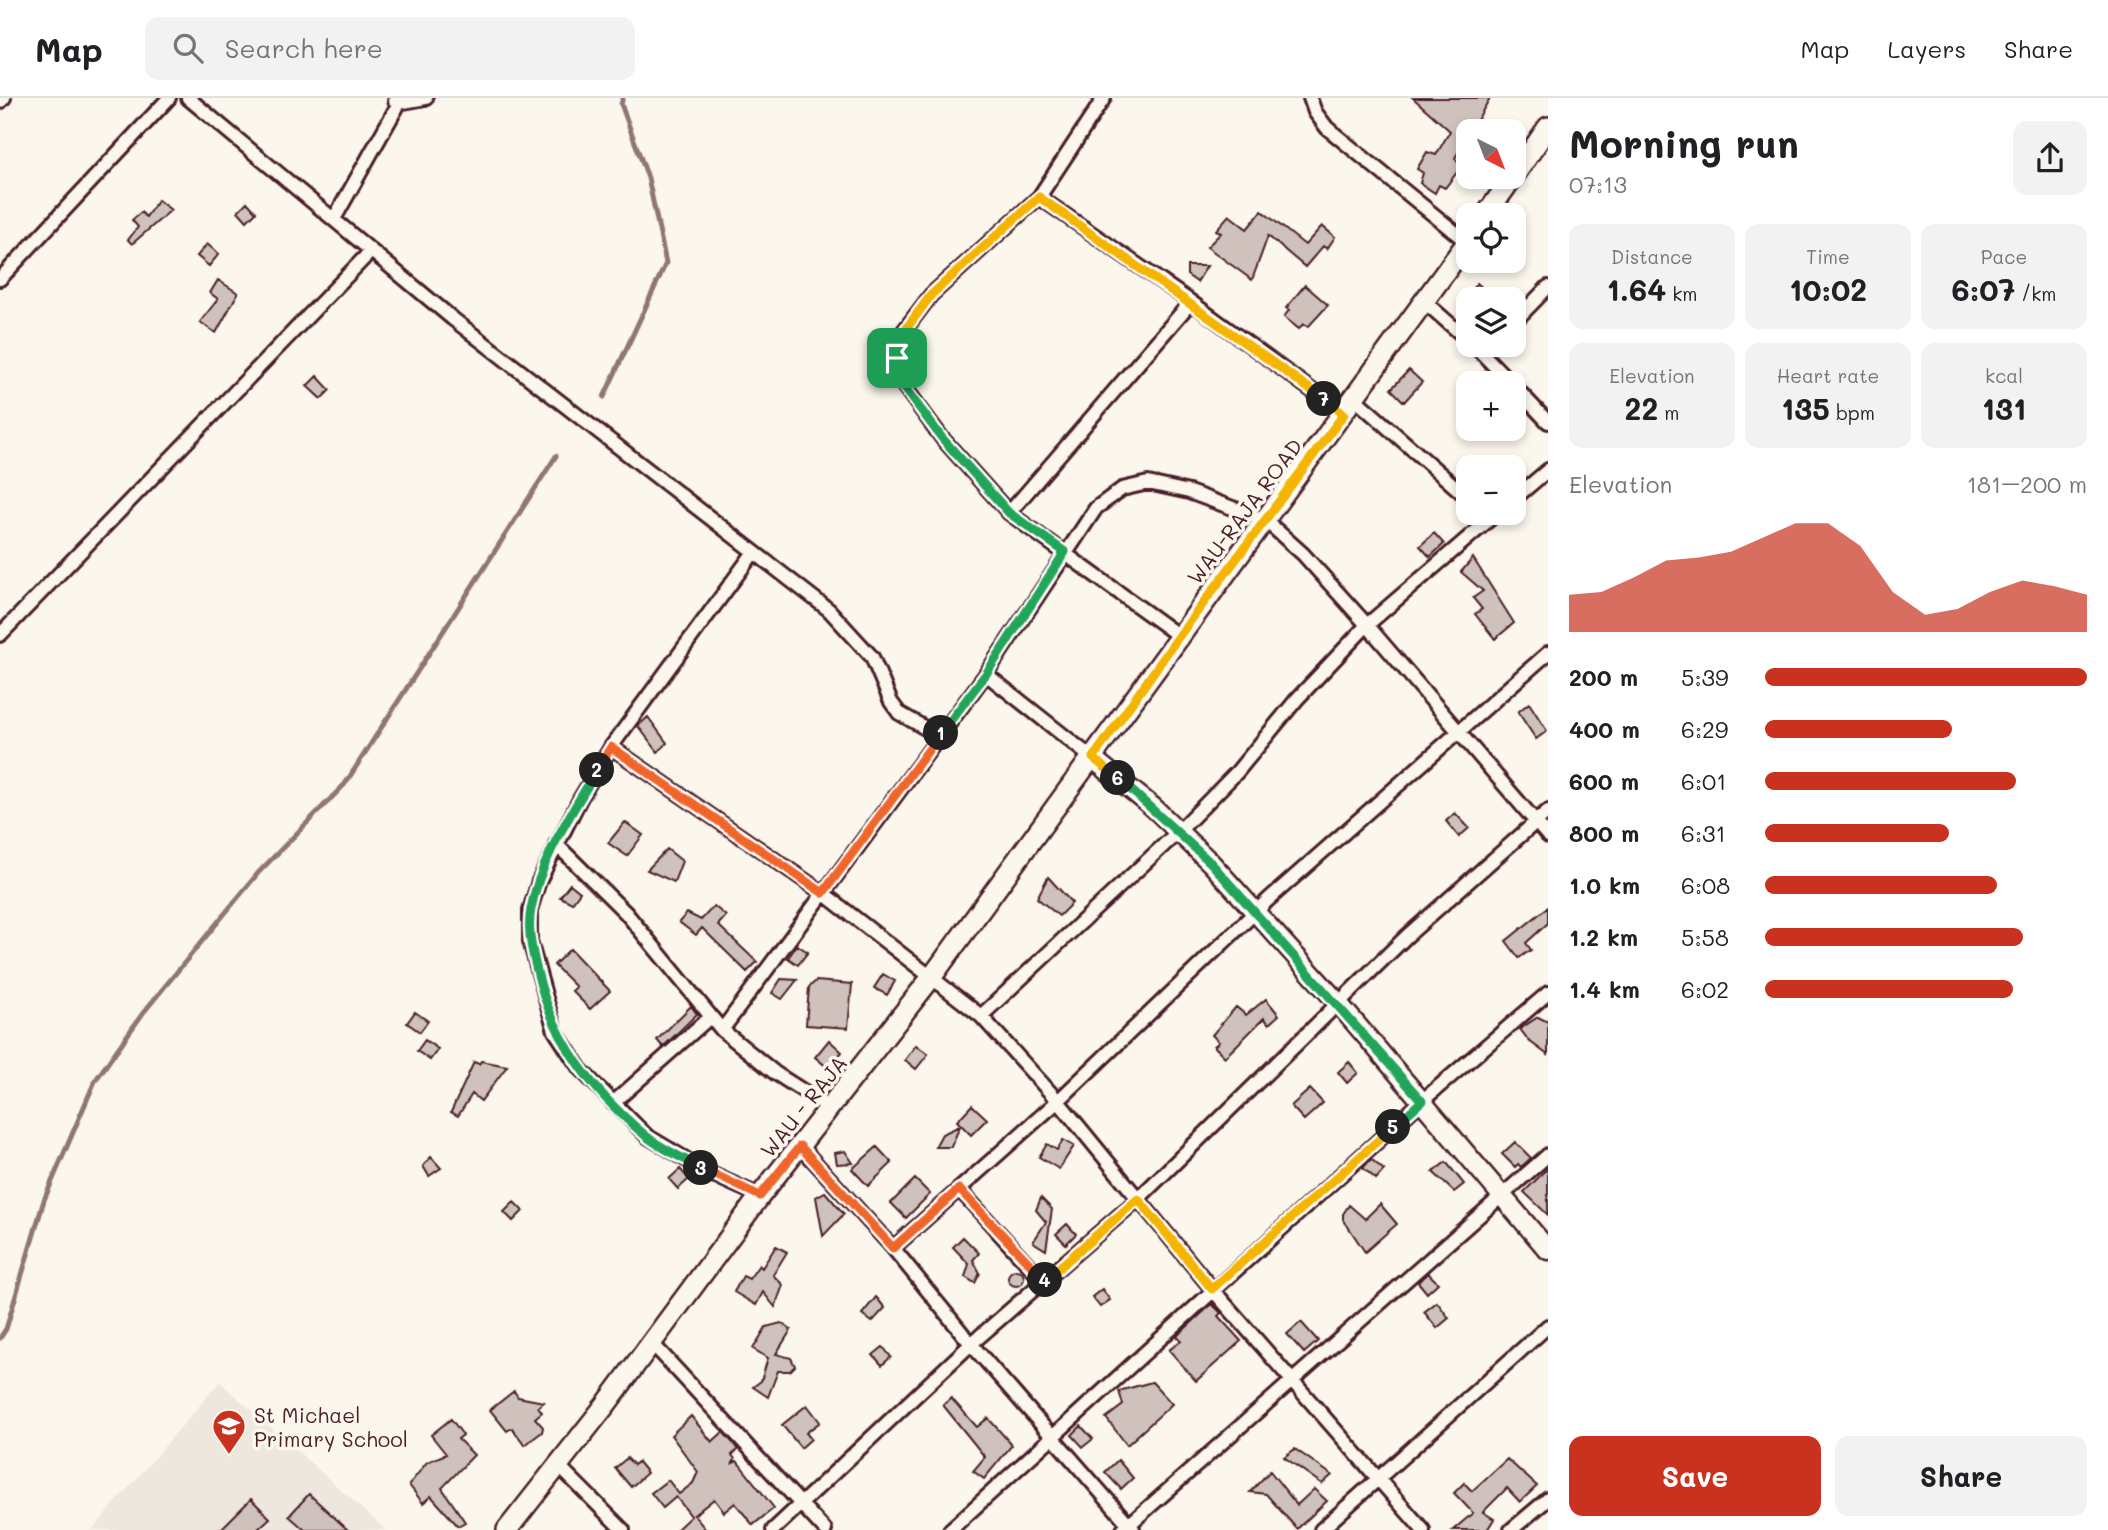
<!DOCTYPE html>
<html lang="en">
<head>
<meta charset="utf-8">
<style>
  body { margin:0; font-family:Mali,sans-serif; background:#f2f2f2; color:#202124; height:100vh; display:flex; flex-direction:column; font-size:26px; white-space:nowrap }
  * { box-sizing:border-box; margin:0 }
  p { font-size:23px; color:#757577 }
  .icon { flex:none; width:38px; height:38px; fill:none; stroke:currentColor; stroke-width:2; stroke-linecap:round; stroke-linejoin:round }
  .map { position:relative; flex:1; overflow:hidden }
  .side { display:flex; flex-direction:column; background:#fff; width:560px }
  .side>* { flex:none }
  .needle { width:46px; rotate:138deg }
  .tools { position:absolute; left:1456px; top:21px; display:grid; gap:14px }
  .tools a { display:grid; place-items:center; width:70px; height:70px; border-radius:14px; background:#fff; box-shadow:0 4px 10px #0003; font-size:35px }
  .pin { position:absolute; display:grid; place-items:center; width:60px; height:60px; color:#fff; margin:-30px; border-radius:14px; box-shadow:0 4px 10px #0006 }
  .km { position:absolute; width:35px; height:35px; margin:-18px; border-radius:50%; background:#222; color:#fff; font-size:19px; line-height:35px; text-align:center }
  .round { display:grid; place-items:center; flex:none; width:74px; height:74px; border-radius:14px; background:#f2f2f2 }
  .head { display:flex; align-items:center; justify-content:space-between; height:119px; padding:0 21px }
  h1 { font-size:38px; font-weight:700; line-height:52px }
  .stats { display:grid; grid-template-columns:repeat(3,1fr); gap:10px; height:119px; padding:7px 21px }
  .stats div { display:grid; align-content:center; border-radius:14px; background:#f2f2f2; text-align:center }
  .stats b { font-size:30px; font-weight:700 }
  .stats small { font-size:19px; font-weight:400 }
  .stats p { font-size:19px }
  .chart { height:196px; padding:14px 21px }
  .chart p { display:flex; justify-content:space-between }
  .chart svg { width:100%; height:126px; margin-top:7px; fill:#c8321e; opacity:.7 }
  .primary-button { display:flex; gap:14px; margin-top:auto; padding:14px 21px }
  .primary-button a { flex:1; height:80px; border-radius:14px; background:#c8321e; color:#fff; font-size:28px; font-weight:700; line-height:80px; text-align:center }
  .primary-button a+a { background:#f2f2f2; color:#202124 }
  ul { padding:0 21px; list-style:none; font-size:23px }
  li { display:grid; grid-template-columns:112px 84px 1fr; align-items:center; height:52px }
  li i { height:18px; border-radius:9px; background:#c8321e }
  header { display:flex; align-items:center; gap:42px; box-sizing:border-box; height:98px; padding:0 35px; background:#fff; border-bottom:2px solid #e0e0e0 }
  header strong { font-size:33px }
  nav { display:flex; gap:38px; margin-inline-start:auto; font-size:24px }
  .search { width:490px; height:63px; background:#f2f2f2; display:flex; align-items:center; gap:18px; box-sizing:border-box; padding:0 24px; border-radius:14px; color:#757577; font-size:26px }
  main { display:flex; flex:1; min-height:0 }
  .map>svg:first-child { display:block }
  .built { fill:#eee7de }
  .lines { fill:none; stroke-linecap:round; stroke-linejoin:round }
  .stream { stroke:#907477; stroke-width:5 }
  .building { fill:#cfc2bc; stroke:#4a1f2b; stroke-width:2 }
  .street-casing { stroke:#4a1f2b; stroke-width:18 }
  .secondary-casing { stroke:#4a1f2b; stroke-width:23 }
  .primary-casing { stroke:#4a1f2b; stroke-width:24 }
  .street { stroke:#fbf7ec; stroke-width:12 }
  .secondary { stroke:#fbf7ec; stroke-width:18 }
  .primary { stroke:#fbf7ec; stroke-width:19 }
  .split-1-casing { stroke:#fff; stroke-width:14 }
  .split-2-casing { stroke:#fff; stroke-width:14 }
  .split-3-casing { stroke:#fff; stroke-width:14 }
  .split-4-casing { stroke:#fff; stroke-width:14 }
  .split-5-casing { stroke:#fff; stroke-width:14 }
  .split-6-casing { stroke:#fff; stroke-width:14 }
  .split-7-casing { stroke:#fff; stroke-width:14 }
  .split-8-casing { stroke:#fff; stroke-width:14 }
  .split-1 { stroke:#22a559; stroke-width:9 }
  .split-2 { stroke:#f0652b; stroke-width:9 }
  .split-3 { stroke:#22a559; stroke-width:9 }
  .split-4 { stroke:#f0652b; stroke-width:9 }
  .split-5 { stroke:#f5b400; stroke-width:9 }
  .split-6 { stroke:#22a559; stroke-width:9 }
  .split-7 { stroke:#f5b400; stroke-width:9 }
  .split-8 { stroke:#f5b400; stroke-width:9 }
  .labels { text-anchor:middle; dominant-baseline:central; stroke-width:7; stroke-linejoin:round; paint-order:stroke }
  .street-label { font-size:21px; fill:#4a1f2b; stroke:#fbf7ec }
  .poi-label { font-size:21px; fill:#4a1f2b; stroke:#fbf7ec; text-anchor:start }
</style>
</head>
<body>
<header>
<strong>Map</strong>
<div class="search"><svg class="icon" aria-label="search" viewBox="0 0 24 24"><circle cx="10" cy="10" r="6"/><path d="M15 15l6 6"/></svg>Search here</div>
<nav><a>Map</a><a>Layers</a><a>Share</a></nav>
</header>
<main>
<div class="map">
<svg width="1548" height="1432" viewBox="0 0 1548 1432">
  <rect width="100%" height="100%" fill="#fbf7ec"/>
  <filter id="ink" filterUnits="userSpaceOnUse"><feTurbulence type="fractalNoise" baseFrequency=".0143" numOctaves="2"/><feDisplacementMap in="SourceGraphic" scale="14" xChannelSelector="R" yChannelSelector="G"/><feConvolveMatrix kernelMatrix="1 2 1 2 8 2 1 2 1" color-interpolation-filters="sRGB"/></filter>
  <g filter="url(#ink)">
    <path class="built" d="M 220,1284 L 386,1432 L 92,1432 Z"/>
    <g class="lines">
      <path class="stream" d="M 604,299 L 666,165 L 648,80 L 621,6 L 623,0
        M 0,1240 L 6,1231 L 44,1102 L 95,983 L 143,915 L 259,774 L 345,686 L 556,358"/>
    </g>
    <path class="building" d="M 1413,0 L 1490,0 L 1455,60 L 1461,69 L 1445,90 L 1439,87 L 1435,95 L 1420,85 L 1423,75 L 1417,71 L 1427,54 L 1436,57 L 1450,33 Z
      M 158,102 L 171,112 L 132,146 L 128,142 L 138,129 L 132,122 L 141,114 L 146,119 Z
      M 247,104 L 256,114 L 247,123 L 238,113 Z
      M 1262,113 L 1305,147 L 1322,128 L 1335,139 L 1327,151 L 1323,148 L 1305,169 L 1268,138 L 1252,182 L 1207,149 L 1221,135 L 1216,132 L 1229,117 L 1247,131 Z
      M 207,146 L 219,156 L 209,168 L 197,158 Z
      M 1187,168 L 1207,168 L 1197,184 L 1187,177 Z
      M 218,182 L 238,195 L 216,235 L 200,224 L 218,201 L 210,195 Z
      M 1477,185 L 1487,194 L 1481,201 L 1464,201 Z
      M 1305,187 L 1328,207 L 1308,229 L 1303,226 L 1299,231 L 1284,219 L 1289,212 L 1286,210 Z
      M 1409,272 L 1422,284 L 1404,304 L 1391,291 Z
      M 317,278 L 330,292 L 321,301 L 307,288 Z
      M 1434,435 L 1444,446 L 1430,459 L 1420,448 Z
      M 1473,460 L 1514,525 L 1495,541 L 1475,516 L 1482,511 L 1473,500 L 1483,493 L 1461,474 Z
      M 1529,605 L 1547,633 L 1536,641 L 1518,614 Z
      M 648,619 L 667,645 L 658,654 L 638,628 Z
      M 1455,715 L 1469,730 L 1459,739 L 1446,723 Z
      M 625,724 L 643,737 L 627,758 L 608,745 Z
      M 667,751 L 682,763 L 674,784 L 647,772 Z
      M 1048,779 L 1072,805 L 1059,818 L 1037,800 Z
      M 570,786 L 580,794 L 572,805 L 560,799 Z
      M 714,808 L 726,818 L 718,827 L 757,864 L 747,874 L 702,830 L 696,837 L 679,824 L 687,815 L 701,822 Z
      M 1548,809 L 1548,825 L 1526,845 L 1531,852 L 1519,860 L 1506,843 Z
      M 797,847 L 808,854 L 798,867 L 788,860 Z
      M 570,851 L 610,893 L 590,911 L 572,893 L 576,889 L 554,867 Z
      M 883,876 L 895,883 L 887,897 L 874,890 Z
      M 781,881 L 797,882 L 782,901 L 772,895 Z
      M 816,883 L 852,886 L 848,930 L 806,927 L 809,889 Z
      M 1266,901 L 1279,917 L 1269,926 L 1264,920 L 1225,959 L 1214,948 L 1219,944 L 1212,937 L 1236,909 L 1246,917 Z
      M 691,908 L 697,916 L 663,949 L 657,942 Z
      M 415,914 L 428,923 L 420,934 L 407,925 Z
      M 1538,919 L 1548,924 L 1548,957 L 1529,943 L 1520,931 Z
      M 425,942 L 438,951 L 430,962 L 417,953 Z
      M 829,942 L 842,954 L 828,970 L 815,959 Z
      M 916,947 L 928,956 L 916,971 L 905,962 Z
      M 481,963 L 507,968 L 481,1003 L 472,996 L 458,1018 L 451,1014 L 474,964 L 479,966 Z
      M 1349,964 L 1358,975 L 1347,985 L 1338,974 Z
      M 1310,991 L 1323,1005 L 1304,1022 L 1291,1008 Z
      M 972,1007 L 987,1021 L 971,1037 L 957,1023 Z
      M 960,1028 L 951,1049 L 935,1049 L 942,1036 Z
      M 1063,1042 L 1074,1048 L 1059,1071 L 1039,1059 L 1047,1046 L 1057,1052 Z
      M 1515,1044 L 1531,1060 L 1521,1069 L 1518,1066 L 1515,1069 L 1502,1056 Z
      M 877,1049 L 892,1065 L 868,1088 L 852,1071 Z
      M 845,1053 L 853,1065 L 837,1066 L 835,1055 Z
      M 431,1059 L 441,1070 L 429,1078 L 423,1068 Z
      M 1371,1061 L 1384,1072 L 1376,1081 L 1363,1070 Z
      M 1446,1064 L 1464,1086 L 1454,1094 L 1433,1074 Z
      M 1548,1070 L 1548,1117 L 1524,1094 Z
      M 680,1071 L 689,1081 L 678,1091 L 669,1081 Z
      M 915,1081 L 930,1096 L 906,1120 L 891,1105 Z
      M 825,1094 L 844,1116 L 823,1138 L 816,1099 Z
      M 1041,1100 L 1052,1111 L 1046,1152 L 1033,1144 L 1046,1124 L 1036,1112 Z
      M 514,1104 L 523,1113 L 513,1123 L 504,1114 Z
      M 1380,1106 L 1397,1126 L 1365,1154 L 1343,1121 L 1343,1116 L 1349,1107 L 1365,1121 Z
      M 1067,1126 L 1076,1136 L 1066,1146 L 1056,1136 Z
      M 963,1139 L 979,1155 L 973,1162 L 980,1175 L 975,1185 L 965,1179 L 969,1166 L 953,1149 Z
      M 776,1148 L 787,1154 L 773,1177 L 783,1187 L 775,1209 L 763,1194 L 756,1207 L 734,1194 L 743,1178 L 749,1181 L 759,1167 L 762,1170 Z
      M1008 1180a8 8 0 1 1 16 0a8 8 0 1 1-16 0Z
      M 1428,1175 L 1438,1185 L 1427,1195 L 1418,1184 Z
      M 1102,1191 L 1110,1202 L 1100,1209 L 1092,1199 Z
      M 876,1199 L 885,1210 L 872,1224 L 862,1216 Z
      M 1437,1204 L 1449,1220 L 1437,1230 L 1424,1214 Z
      M 1212,1206 L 1221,1215 L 1218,1218 L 1241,1243 L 1196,1283 L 1169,1252 L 1181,1243 L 1177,1238 Z
      M 1301,1224 L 1318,1243 L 1304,1255 L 1287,1236 Z
      M 781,1225 L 791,1232 L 776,1256 L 791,1260 L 795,1268 L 790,1273 L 778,1273 L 768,1299 L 753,1289 L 761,1283 L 768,1260 L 753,1251 L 766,1229 Z
      M 883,1249 L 891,1259 L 882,1267 L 873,1257 Z
      M 1152,1284 L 1172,1306 L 1127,1347 L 1106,1320 L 1123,1307 L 1119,1293 Z
      M 514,1293 L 518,1299 L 544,1304 L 538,1309 L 542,1314 L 535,1320 L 543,1329 L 542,1334 L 525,1347 L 512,1330 L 507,1333 L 490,1312 Z
      M 951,1300 L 977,1329 L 988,1320 L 1012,1347 L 984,1381 L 973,1373 L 985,1359 L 943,1307 Z
      M 807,1307 L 820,1324 L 806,1335 L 811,1341 L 801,1350 L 782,1327 Z
      M 691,1318 L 712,1344 L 723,1334 L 733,1345 L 738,1352 L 732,1357 L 735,1361 L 733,1365 L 737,1363 L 774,1410 L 753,1427 L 735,1405 L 724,1414 L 714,1401 L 694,1417 L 706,1432 L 676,1432 L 691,1418 L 676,1399 L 663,1410 L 651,1395 L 668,1382 L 679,1396 L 693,1385 L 698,1374 L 671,1337 Z
      M 451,1321 L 463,1337 L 458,1341 L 474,1357 L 442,1390 L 465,1424 L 458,1428 L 431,1398 L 423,1405 L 409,1387 L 427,1364 L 446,1356 L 431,1337 Z
      M 1081,1328 L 1093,1341 L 1083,1349 L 1072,1337 Z
      M 1295,1351 L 1332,1377 L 1322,1386 L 1284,1359 Z
      M 627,1360 L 634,1367 L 638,1364 L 647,1375 L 631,1389 L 615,1370 Z
      M 1507,1361 L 1537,1388 L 1520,1404 L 1507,1390 L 1483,1414 L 1494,1421 L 1487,1432 L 1453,1432 L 1473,1415 L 1454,1395 L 1464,1385 L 1472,1393 Z
      M 1118,1362 L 1133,1380 L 1121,1391 L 1105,1374 Z
      M 1270,1373 L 1297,1407 L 1314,1391 L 1327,1403 L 1297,1431 L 1266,1396 L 1250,1394 Z
      M 309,1396 L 348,1432 L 305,1432 L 289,1418 Z
      M 251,1401 L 270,1420 L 257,1432 L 220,1432 Z"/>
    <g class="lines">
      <defs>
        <path id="street" d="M 188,0 L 453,221 L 829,512 L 872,559 L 891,604 L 899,615 L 939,638
          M 1104,0 L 1039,99 L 931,197 L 900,238 L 898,280 L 942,340 L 1009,415 L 1179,538
          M 1310,0 L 1315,14 L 1327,30 L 1467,144
          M 395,3 L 398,5 L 426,0
          M 0,4 L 4,0
          M 1039,99 L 1191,204 L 1344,316
          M 334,121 L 402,0
          M 0,181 L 169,0
          M 1426,205 L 1468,242
          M 1514,224 L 1548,189
          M 1474,247 L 1511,285
          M 1514,288 L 1548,324
          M 1354,300 L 1468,400
          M 1514,401 L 1548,372
          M 1009,415 L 1191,204
          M 754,454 L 611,649 L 580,701 L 539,783 L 530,812 L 530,843 L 555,933 L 580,971 L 647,1038 L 709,1075 L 760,1098
          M 0,537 L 371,153
          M 986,576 L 1092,660
          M 611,649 L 823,795 L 981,918 L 1058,1003 L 1212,1191 L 1423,1432
          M 556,746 L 626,815 L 722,932 L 775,975 L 830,1010
          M 981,918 L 1179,733 L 1237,674 L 1297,601 L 1367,527 L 1497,415
          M 722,932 L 986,576 L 1096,410 L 1122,391 L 1148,385 L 1189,394 L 1265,422 L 1303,456 L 1367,527 L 1548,738
          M 613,1005 L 710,919
          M 800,1048 L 893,1150 L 971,1246 L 1133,1431
          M 959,1091 L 1044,1184
          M 893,1150 L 1058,1003 L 1269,801 L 1548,555
          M 651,1244 L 825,1432
          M 559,1368 L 623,1432
          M 773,1432 L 971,1246 L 1138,1101 L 1407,838 L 1548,713
          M 950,1432 L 1422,1003 L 1548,895
          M 1123,1432 L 1548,1057
          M 1321,1432 L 1548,1228
          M 1511,1432 L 1548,1401"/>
        <path id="secondary" d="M 1092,660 L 1154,710 L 1211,765 L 1338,905 L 1548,1152"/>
        <path id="primary" d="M 1514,78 L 1548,29
          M 1486,117 L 1513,79
          M 507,1432 L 607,1305 L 760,1098 L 931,880 L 1468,143"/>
      </defs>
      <use href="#street" class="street-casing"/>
      <use href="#secondary" class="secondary-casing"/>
      <use href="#primary" class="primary-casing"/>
      <use href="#street" class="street"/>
      <use href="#secondary" class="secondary"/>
      <use href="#primary" class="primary"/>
    </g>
  </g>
  <g class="lines" filter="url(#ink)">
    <defs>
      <path id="split-1" d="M 897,260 L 898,281 L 942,340 L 1009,415 L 1065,454 L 986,576 L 941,635"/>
      <path id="split-2" d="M 597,672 L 611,649 L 823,795 L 941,635"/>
      <path id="split-3" d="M 597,672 C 572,715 540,761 531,811 C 527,832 532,853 537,873 C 553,943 592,993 646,1038 C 662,1051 683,1060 701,1070"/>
      <path id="split-4" d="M 701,1070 L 760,1098 L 800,1048 L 893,1150 L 959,1091 L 1045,1182"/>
      <path id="split-5" d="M 1045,1182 L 1138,1101 L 1212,1191 L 1393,1029"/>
      <path id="split-6" d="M 1118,680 L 1211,765 L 1422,1003 L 1393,1029"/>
      <path id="split-7" d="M 1118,680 L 1093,660 L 1179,538 L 1344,316 L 1324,301"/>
      <path id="split-8" d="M 897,260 L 900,239 L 931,197 L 1039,99 L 1324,301"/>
    </defs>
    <use href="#split-1" class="split-1-casing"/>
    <use href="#split-2" class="split-2-casing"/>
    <use href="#split-3" class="split-3-casing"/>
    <use href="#split-4" class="split-4-casing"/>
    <use href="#split-5" class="split-5-casing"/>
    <use href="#split-6" class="split-6-casing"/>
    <use href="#split-7" class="split-7-casing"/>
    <use href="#split-8" class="split-8-casing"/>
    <use href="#split-1" class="split-1"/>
    <use href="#split-2" class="split-2"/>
    <use href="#split-3" class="split-3"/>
    <use href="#split-4" class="split-4"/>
    <use href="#split-5" class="split-5"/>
    <use href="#split-6" class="split-6"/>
    <use href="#split-7" class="split-7"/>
    <use href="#split-8" class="split-8"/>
  </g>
  <defs>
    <symbol id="school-pin" viewBox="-11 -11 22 30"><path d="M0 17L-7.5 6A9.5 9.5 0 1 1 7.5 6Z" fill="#c8321e" stroke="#fbf7ec"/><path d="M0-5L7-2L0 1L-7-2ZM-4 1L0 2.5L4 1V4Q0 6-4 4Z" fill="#fff"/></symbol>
  </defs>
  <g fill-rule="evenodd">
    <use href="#school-pin" x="210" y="1309" width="38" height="52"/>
  </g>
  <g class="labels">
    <g class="street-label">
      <text transform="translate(1244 413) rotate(-53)">WAU-RAJA ROAD</text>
      <text transform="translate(803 1008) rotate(-51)">WAU - RAJA</text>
    </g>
    <g class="poi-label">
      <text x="254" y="1316">St Michael<tspan x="254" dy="24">Primary School</tspan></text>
    </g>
  </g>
</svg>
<div class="tools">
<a><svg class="needle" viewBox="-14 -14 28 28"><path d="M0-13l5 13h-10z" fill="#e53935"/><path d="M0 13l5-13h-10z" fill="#757577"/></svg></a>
<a><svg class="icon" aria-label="locate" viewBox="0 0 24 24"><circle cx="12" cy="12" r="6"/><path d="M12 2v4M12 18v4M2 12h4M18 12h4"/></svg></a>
<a><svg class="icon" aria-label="layers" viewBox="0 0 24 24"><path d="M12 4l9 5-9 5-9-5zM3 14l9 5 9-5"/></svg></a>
<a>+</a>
<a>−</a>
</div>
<div class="pin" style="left:897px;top:260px;background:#1e9e55"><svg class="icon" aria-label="arrive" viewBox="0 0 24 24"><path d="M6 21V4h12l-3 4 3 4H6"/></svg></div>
<b class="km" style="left:941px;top:635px">1</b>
<b class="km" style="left:597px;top:672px">2</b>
<b class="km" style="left:701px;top:1070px">3</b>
<b class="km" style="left:1045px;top:1182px">4</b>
<b class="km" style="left:1393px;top:1029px">5</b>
<b class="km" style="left:1118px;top:680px">6</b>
<b class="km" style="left:1324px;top:301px">7</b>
</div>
<section class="side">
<div class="head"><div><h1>Morning run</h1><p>07:13</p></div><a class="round"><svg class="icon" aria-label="share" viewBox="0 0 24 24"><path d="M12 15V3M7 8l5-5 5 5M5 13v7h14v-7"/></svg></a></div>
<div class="stats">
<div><p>Distance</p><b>1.64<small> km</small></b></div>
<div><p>Time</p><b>10:02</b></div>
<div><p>Pace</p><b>6:07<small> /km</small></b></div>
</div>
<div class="stats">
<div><p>Elevation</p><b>22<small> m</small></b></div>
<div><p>Heart rate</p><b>135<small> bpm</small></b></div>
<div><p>kcal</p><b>131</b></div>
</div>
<div class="chart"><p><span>Elevation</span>181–200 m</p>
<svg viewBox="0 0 160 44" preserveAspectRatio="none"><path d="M0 44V31L10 30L20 25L30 19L40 18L50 16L60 11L70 6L80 6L90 14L100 30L110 38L120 36L130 30L140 26L150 28L160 31V44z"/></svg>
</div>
<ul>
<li><b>200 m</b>5:39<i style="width:100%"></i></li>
<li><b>400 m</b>6:29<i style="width:58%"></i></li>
<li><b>600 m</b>6:01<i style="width:78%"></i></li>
<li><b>800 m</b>6:31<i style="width:57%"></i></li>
<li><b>1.0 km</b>6:08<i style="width:72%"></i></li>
<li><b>1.2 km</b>5:58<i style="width:80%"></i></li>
<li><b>1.4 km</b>6:02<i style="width:77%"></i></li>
</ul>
<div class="primary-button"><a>Save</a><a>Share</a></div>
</section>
</main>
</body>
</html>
